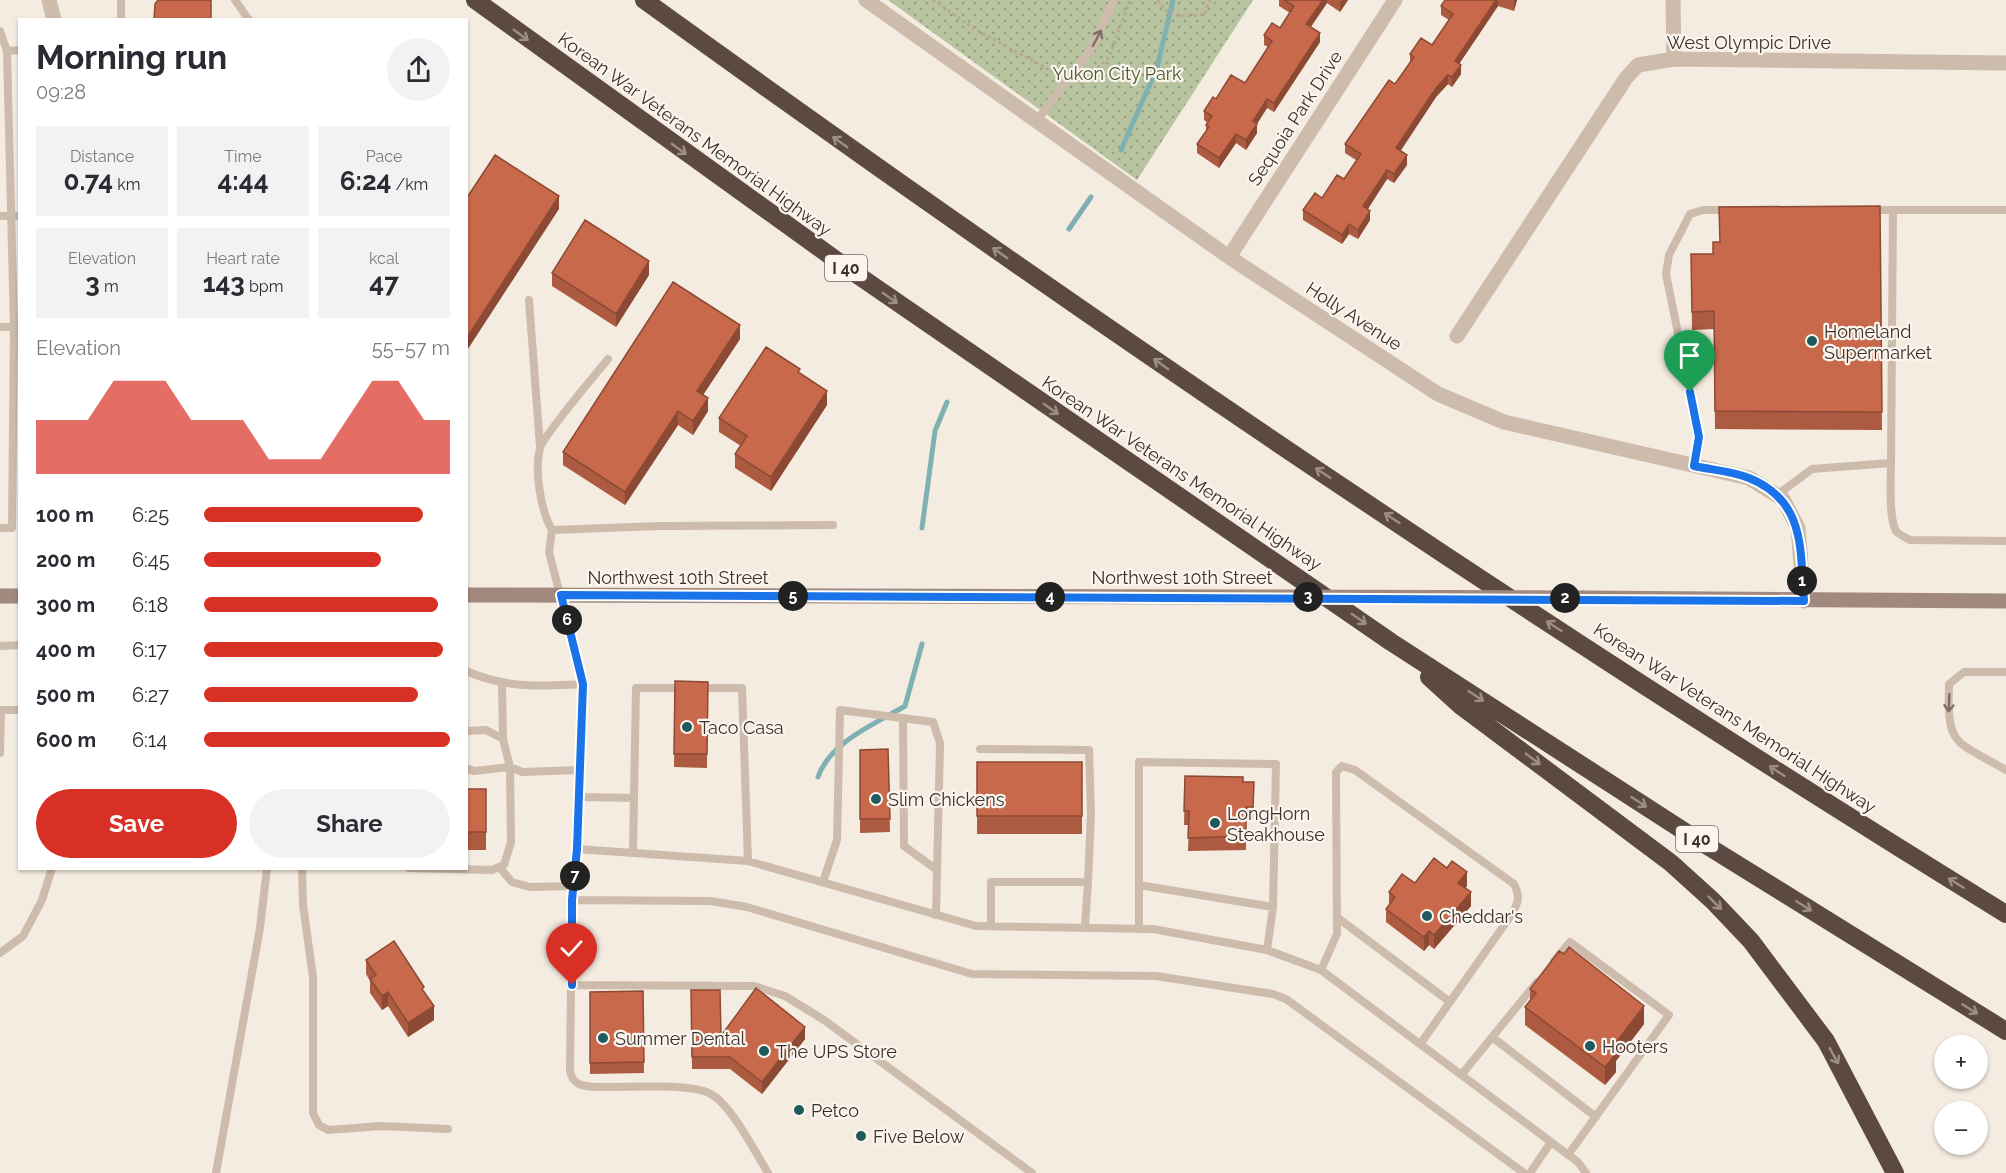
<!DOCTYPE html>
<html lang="en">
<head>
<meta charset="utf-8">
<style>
  body { margin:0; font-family:Raleway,sans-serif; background:#f2f2f3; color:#2b2b33; height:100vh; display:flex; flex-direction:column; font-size:22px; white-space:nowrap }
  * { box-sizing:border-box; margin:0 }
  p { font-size:20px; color:#7c7c81 }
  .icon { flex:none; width:33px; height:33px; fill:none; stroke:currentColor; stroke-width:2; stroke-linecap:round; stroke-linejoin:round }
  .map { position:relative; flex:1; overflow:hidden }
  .drawer { position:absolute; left:18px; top:18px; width:450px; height:852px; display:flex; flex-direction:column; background:#fff; border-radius:0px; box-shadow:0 2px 4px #0004 }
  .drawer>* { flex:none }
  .buttons { position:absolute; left:1934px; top:1035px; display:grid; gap:12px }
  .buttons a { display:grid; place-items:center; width:54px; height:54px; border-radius:50%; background:#fff; box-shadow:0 2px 4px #0004; font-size:30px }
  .pin { position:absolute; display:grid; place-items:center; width:51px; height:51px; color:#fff; margin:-62px -26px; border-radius:50% 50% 50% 0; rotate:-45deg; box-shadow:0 0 6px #0007 }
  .pin .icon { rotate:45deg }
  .km { position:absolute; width:30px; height:30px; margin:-15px; border-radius:50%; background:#222; color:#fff; font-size:16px; line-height:30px; text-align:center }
  .round { display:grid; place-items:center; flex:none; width:63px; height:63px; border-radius:32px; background:#f2f2f3 }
  .summary { display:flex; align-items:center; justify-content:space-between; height:102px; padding:0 18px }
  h1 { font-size:33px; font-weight:700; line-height:45px }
  .metrics { display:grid; grid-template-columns:repeat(3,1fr); gap:9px; height:102px; padding:6px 18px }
  .metrics div { display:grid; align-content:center; border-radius:0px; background:#f2f2f3; text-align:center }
  .metrics b { font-size:26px; font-weight:700 }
  .metrics small { font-size:16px; font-weight:400 }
  .metrics p { font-size:16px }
  .chart { height:168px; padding:12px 18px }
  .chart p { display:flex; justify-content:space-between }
  .chart svg { width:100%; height:108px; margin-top:6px; fill:#d93025; opacity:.7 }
  .action { display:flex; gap:12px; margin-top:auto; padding:12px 18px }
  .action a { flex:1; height:69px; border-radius:36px; background:#d93025; color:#fff; font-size:24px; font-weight:700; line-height:69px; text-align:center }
  .action a+a { background:#f2f2f3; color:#2b2b33 }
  ul { padding:0 18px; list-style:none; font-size:20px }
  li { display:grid; grid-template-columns:96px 72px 1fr; align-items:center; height:45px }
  li i { height:15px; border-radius:8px; background:#d93025 }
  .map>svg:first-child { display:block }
  .park { fill:url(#park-dots) }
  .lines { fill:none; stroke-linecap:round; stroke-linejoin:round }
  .stream { stroke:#7fb0b2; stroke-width:5 }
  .path { stroke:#b9a596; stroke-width:3; stroke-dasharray:3 3; stroke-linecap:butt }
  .service { stroke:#cdbbac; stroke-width:8 }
  .minor { stroke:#cdbbac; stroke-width:15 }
  .secondary { stroke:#a18a7d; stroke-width:15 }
  .motorway { stroke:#5c4a42; stroke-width:18 }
  .secondary-bridge { stroke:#a18a7d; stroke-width:15 }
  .wall { fill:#ac5a40 }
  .shaded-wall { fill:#8c4a34 }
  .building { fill:#c8694b; stroke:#8c4a34; stroke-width:1.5 }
  .oneway { stroke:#9c8e87 }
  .oneway2 { stroke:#7d6f65 }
  .route-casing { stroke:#fff; stroke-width:12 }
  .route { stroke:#1a73e8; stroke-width:8 }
  .poi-dot { fill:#1f5a5e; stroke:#fbf5ee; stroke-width:2 }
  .labels { text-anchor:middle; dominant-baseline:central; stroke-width:4.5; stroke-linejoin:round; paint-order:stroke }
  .shield { fill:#fbf5ee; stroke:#756b66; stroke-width:1.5 }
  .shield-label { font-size:16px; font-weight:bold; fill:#3b302b }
  .street-label { font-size:18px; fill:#3b302b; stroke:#fbf5ee }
  .park-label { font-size:18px; fill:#4a5a2e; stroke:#fbf5ee }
  .poi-label { font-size:18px; fill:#3b302b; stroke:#fbf5ee; text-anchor:start }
</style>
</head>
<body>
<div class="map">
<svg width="2006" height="1173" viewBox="0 0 2006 1173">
  <defs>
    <pattern id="park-dots" width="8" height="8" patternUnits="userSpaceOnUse" patternTransform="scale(1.5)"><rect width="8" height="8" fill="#b8c4a0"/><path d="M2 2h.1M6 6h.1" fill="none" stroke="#97a083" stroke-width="1.8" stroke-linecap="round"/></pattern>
  </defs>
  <rect width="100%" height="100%" fill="#f4ebe1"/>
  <path class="park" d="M 888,0 L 1253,0 L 1137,180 Z"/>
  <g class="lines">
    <path class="stream" d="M 1121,150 L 1157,68 L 1173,0
      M 1069,229 L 1091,197
      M 922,528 L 935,431 L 947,402
      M 818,777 C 830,742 875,724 905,706 L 922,644"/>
    <path class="path" d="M 933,0 L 973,28 L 1057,74
      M 1158,0 C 1168,20 1185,15 1204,15 L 1210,0
      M 1081,85 L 1109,57 L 1130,0"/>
    <path class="service" d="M 121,0 L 121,20
      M 235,0 L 249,20
      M 0,31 L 7,51 L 14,327
      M 7,51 L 20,50
      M 1038,119 L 1091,49 L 1114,0
      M 1868,210 L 2006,210
      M 0,216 L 20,216
      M 529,300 L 540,447
      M 0,327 L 14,327 L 12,528 L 0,528
      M 1891,463 C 1891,477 1888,522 1897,532 C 1900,535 1906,538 1910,540 L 2006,541
      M 1694,466 L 1699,437 L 1666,274 L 1669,255 L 1690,214 L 1703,210 L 1730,210
      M 1777,495 L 1812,469 L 1891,463 L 1893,210
      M 552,530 C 541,511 534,471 540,448 C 543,436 596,374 608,359
      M 0,646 L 20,645
      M 466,671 C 508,689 539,686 583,684
      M 2006,672 L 1964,672 L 1949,684 C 1947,747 1954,740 2006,770
      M 502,683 L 503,739
      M 697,688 L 742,688 L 748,861
      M 0,710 L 20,710
      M 903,718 L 904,846 L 937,870
      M 466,731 L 486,730 L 503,739 L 510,767 L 522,772 L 580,770
      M 980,749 L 1089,750 L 1091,813 L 1088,882
      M 0,753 L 1,710
      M 579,797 L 634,798 L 633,853
      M 634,798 L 636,688 L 684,688
      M 577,849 L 748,861 L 976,926 L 1153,929 L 1267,950 L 1321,970 L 1551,1142 L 1530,1173
      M 499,867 L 512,882 L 530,887 L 574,886
      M 302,868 L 303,905 L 313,977 L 313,1113 L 319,1125 L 328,1130 L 381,1126 L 448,1129
      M 409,868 L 492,870 L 504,865 L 511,842 L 510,767 L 474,771 L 466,768
      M 823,882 L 837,840 L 840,710 L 933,722 L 940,743 L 936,915
      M 1139,885 L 1273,907
      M 572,900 L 710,901 L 747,907 L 972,974 L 1156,976 L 1273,994 L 1286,999 L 1524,1173
      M 1338,918 L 1450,1002
      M 991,926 L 991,882 L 1088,882 L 1085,926
      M 1139,929 L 1139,762 L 1276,764 L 1273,907 L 1267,950
      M 0,953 L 23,936 L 42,900 L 52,868
      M 1554,961 L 1570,942 L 1669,1015 L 1568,1155
      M 1321,970 L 1337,934 L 1336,772 L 1342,766 L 1355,770 L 1514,884 C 1520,896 1519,902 1512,914 L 1421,1043
      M 572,985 L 754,986 L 785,996 L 824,1020 L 1032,1173
      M 1492,1037 L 1596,1117
      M 1462,1074 L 1537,982
      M 1551,1142 L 1578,1162 L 1586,1173
      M 216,1173 L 260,928 L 267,868
      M 768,1173 C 755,1152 732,1106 711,1094 C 689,1082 623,1088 596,1087 C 582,1086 573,1085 570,1071 L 572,900 L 577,849 L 583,684 L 549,552 L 552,530 L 660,526 L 833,525"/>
    <path class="minor" d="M 49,0 L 54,20
      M 866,0 L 1229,257 L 1438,394 L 1504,422 L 1749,478 L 1783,499 L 1798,528 L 1804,601
      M 1673,0 L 1674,59
      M 1229,257 L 1395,0
      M 1457,336 L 1626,78 L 1638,65 L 1674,59 L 2006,63"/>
    <path class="secondary" d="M 466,595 L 1242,597
      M 0,596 L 20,596
      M 1583,598 L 2006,601"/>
    <path class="motorway" d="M 475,0 L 843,265 L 1391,642 L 1693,837 L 2006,1031
      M 644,0 C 1087,320 1540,627 2006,914
      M 1429,677 L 1461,706 L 1671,863 L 1713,901 L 1751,941 L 1826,1041 L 1895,1173"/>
    <path class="secondary-bridge" d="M 1242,597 L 1583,598"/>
  </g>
  <path class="wall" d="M 1279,0 L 1348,0 L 1340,12 L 1327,3 L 1311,27 L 1320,42 L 1274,112 L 1267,108 L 1257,124 L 1257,133 L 1246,150 L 1236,143 L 1219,168 L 1197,153 L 1197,144 L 1206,131 L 1206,125 L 1208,123 L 1204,120 L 1204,111 L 1216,99 L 1245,83 L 1268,47 L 1264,45 L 1264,35 L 1280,28 L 1290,13 L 1279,6 Z
    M 1445,0 L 1517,0 L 1514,11 L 1498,6 L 1459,64 L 1461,74 L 1452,87 L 1448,84 L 1436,97 L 1400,151 L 1407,165 L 1394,183 L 1387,179 L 1368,209 L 1370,220 L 1358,239 L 1349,234 L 1342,244 L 1303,220 L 1303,210 L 1322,198 L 1344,179 L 1356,160 L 1345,153 L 1345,144 L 1395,84 L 1410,62 L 1410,54 L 1432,45 L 1449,20 L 1441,15 L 1441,6 Z
    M 1880,206 L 1882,430 L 1715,429 L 1714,329 L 1692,330 L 1691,254 L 1713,254 L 1719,242 Z
    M 552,273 L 649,275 L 616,327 L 552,286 Z
    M 740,339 L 703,395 L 708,411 L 693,435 L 678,425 L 625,505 L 563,465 L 563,452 Z
    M 800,374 L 827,405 L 771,491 L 735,468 L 735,454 L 741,446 L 719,432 L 719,418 Z
    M 675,681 L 708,682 L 707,768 L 674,767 Z
    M 888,749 L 890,832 L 860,833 L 860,750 Z
    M 977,762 L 1082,762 L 1082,834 L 977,834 Z
    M 1185,776 L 1243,782 L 1254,782 L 1253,820 L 1246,820 L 1246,850 L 1188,851 L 1189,825 L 1184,825 Z
    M 466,789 L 486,789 L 486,850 L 466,850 Z
    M 1415,883 L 1467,886 L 1465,888 L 1471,906 L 1434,949 L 1429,945 L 1424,951 L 1386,922 L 1386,909 L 1389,905 L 1389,892 Z
    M 366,960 L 424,992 L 434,1020 L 408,1037 L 388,1006 L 382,1010 L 370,993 L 370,981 L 366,974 Z
    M 1530,989 L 1644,1024 L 1616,1061 L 1616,1072 L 1605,1085 L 1525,1025 L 1525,1007 L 1530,1001 Z
    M 691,990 L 721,1036 L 805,1039 L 762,1094 L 730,1069 L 692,1069 Z
    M 643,991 L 644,1073 L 590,1074 L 590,992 Z"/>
  <path class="shaded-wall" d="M 1323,0 L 1327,0 L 1327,3 L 1306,33 L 1306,24 Z
    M 1342,0 L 1348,0 L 1340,12 L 1340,3 Z
    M 1496,0 L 1498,0 L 1498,6 L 1455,70 L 1455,61 Z
    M 1514,0 L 1517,0 L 1514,11 Z
    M 1320,33 L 1320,42 L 1274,112 L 1274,103 Z
    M 1461,65 L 1461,74 L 1452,87 L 1452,77 Z
    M 1448,75 L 1448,84 L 1436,97 L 1396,158 L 1396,148 L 1436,88 Z
    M 1267,99 L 1267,108 L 1253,130 L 1253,121 Z
    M 1257,124 L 1257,133 L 1246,150 L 1246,140 Z
    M 1236,134 L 1236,143 L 1219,168 L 1219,158 Z
    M 1407,155 L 1407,165 L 1394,183 L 1394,174 Z
    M 1387,170 L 1387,179 L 1363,216 L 1363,206 Z
    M 559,196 L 559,209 L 466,352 L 466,339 Z
    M 1370,211 L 1370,220 L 1358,239 L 1358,230 Z
    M 1349,224 L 1349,234 L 1342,244 L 1342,235 Z
    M 649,261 L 649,275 L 616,327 L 616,314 Z
    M 740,325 L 740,339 L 697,404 L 697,391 Z
    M 827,391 L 827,405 L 771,491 L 771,477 Z
    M 708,398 L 708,411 L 693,435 L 693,421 Z
    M 678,411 L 678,425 L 625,505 L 625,492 Z
    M 1467,872 L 1467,886 L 1458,897 L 1458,883 Z
    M 1471,892 L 1471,906 L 1434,949 L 1434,935 Z
    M 1429,931 L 1429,945 L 1424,951 L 1424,937 Z
    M 388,992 L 388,1006 L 382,1010 L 382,996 Z
    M 434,1006 L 434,1020 L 408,1037 L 408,1023 Z
    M 1644,1006 L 1644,1024 L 1616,1061 L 1616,1072 L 1605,1085 L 1605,1067 L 1610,1050 Z
    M 805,1027 L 805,1039 L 762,1094 L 762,1082 Z"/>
  <path class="building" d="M 158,0 L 211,0 L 211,20 L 154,20 L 155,4 Z
    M 1284,0 L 1323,0 L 1306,24 L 1320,33 L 1274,103 L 1267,99 L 1253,121 L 1257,124 L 1246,140 L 1236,134 L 1219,158 L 1197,144 L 1209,127 L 1206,125 L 1212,116 L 1204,111 L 1213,97 L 1216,99 L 1231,75 L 1245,83 L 1272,41 L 1264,35 L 1272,23 L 1280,28 L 1294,6 Z
    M 1445,0 L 1496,0 L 1455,61 L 1461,65 L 1452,77 L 1448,75 L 1436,88 L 1396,148 L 1407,155 L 1394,174 L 1387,170 L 1363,206 L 1370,211 L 1358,230 L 1349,224 L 1342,235 L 1303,210 L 1315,193 L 1322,198 L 1337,175 L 1344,179 L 1361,154 L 1345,144 L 1389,80 L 1395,84 L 1414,57 L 1410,54 L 1421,38 L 1432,45 L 1453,14 L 1441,6 Z
    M 495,155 L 559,196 L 466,339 L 466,199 Z
    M 1880,206 L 1882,412 L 1715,411 L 1714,311 L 1692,312 L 1691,254 L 1713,254 L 1713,242 L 1720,242 L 1719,207 Z
    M 585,220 L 649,261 L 616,314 L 552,273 Z
    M 673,282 L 740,325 L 697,391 L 708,398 L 693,421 L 678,411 L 625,492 L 563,452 Z
    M 766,347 L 800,369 L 798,372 L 827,391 L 771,477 L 735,454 L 747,436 L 719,418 Z
    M 675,681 L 708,682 L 707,754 L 674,754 Z
    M 888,749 L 890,819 L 860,819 L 860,750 Z
    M 977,762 L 1082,762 L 1082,816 L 977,816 Z
    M 1185,776 L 1243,777 L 1243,782 L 1254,782 L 1253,807 L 1246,807 L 1246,836 L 1188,838 L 1189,811 L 1184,811 Z
    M 466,789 L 486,789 L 486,832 L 466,832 Z
    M 1434,858 L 1447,868 L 1452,861 L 1467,872 L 1458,883 L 1471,892 L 1434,935 L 1429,931 L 1424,937 L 1386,909 L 1395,897 L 1389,892 L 1402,874 L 1415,883 Z
    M 394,941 L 424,987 L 422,989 L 434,1006 L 408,1023 L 388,992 L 382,996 L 370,979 L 376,975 L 366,960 Z
    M 1569,947 L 1644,1006 L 1610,1050 L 1616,1054 L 1605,1067 L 1525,1007 L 1536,993 L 1530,989 L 1559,951 L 1564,954 Z
    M 756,988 L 805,1027 L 762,1082 L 730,1057 L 692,1057 L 691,990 L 720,990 L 721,1036 Z
    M 643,991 L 644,1062 L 590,1063 L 590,992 Z"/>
  <defs><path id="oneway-shaft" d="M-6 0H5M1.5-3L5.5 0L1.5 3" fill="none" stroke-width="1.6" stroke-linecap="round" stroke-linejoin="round" transform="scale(1.5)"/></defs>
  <g class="oneway">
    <use href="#oneway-shaft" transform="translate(521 35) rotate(36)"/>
    <use href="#oneway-shaft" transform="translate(840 142) rotate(-144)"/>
    <use href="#oneway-shaft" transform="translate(679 149) rotate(36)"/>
    <use href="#oneway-shaft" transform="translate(1000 253) rotate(-145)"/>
    <use href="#oneway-shaft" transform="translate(890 298) rotate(35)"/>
    <use href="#oneway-shaft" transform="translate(1161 364) rotate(-145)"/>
    <use href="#oneway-shaft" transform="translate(1051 409) rotate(35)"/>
    <use href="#oneway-shaft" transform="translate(1323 473) rotate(-147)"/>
    <use href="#oneway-shaft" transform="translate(1392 518) rotate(-147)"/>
    <use href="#oneway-shaft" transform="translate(1359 619) rotate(35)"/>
    <use href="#oneway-shaft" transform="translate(1554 626) rotate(-147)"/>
    <use href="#oneway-shaft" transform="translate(1476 696) rotate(33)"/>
    <use href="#oneway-shaft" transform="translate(1533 759) rotate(37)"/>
    <use href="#oneway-shaft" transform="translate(1777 771) rotate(-147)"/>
    <use href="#oneway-shaft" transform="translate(1639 802) rotate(33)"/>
    <use href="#oneway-shaft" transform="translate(1956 883) rotate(-148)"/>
    <use href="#oneway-shaft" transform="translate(1715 903) rotate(45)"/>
    <use href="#oneway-shaft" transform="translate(1804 906) rotate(32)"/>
    <use href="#oneway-shaft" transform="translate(1970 1009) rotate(32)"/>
    <use href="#oneway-shaft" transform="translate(1834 1056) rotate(61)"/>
  </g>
  <g class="oneway2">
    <use href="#oneway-shaft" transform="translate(1097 38) rotate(-62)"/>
    <use href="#oneway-shaft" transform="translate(1949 703) rotate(92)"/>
  </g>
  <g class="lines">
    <defs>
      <path id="route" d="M 572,985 L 572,900 L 577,849 L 583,684 L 561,595 L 1804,601 C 1800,550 1806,501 1749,478 C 1732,471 1712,470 1694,466 L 1699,437 L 1690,392"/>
    </defs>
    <use href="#route" class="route-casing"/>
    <use href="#route" class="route"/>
  </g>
  <g class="poi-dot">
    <circle cx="1812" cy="341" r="6"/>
    <circle cx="687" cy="727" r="6"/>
    <circle cx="876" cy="799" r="6"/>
    <circle cx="1215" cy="823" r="6"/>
    <circle cx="1427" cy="916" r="6"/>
    <circle cx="603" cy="1038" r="6"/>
    <circle cx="1590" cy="1046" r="6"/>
    <circle cx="764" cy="1051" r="6"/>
    <circle cx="799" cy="1110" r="6"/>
    <circle cx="861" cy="1136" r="6"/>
  </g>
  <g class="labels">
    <g class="shield">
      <rect x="825" y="255" width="42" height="26" rx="4.5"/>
      <rect x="1676" y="826" width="42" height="26" rx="4.5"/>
    </g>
    <g class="shield-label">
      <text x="846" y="268">I 40</text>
      <text x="1697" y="839">I 40</text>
    </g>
    <g class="street-label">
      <text x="1749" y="42">West Olympic Drive</text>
      <text transform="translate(1295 118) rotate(-57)">Sequoia Park Drive</text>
      <text transform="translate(695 134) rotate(36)">Korean War Veterans Memorial Highway</text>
      <text transform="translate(1354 316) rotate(33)">Holly Avenue</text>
      <text transform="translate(1182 473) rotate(34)">Korean War Veterans Memorial Highway</text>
      <text x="678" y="577">Northwest 10th Street</text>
      <text x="1182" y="577">Northwest 10th Street</text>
      <text transform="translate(1735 718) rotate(33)">Korean War Veterans Memorial Highway</text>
    </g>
    <g class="park-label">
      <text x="1117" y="73">Yukon City Park</text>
    </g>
    <g class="poi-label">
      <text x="1824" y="331">Homeland<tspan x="1824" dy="21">Supermarket</tspan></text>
      <text x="699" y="727">Taco Casa</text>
      <text x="888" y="799">Slim Chickens</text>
      <text x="1227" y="813">LongHorn<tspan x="1227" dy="21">Steakhouse</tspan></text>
      <text x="1439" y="916">Cheddar's</text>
      <text x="615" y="1038">Summer Dental</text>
      <text x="1602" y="1046">Hooters</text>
      <text x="776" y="1051">The UPS Store</text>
      <text x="811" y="1110">Petco</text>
      <text x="873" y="1136">Five Below</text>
    </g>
  </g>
</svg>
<div class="buttons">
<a>+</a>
<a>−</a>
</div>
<div class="pin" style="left:1690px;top:392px;background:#1e9e55"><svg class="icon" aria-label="arrive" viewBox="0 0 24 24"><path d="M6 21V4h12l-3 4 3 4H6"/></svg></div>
<div class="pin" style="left:572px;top:985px;background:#d93025"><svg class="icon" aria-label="check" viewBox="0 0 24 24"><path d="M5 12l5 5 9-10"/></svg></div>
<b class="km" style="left:1802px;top:581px">1</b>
<b class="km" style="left:1565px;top:598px">2</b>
<b class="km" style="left:1308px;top:597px">3</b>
<b class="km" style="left:1050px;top:597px">4</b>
<b class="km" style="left:793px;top:596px">5</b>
<b class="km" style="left:567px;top:620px">6</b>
<b class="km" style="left:575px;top:876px">7</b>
<section class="drawer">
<div class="summary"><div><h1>Morning run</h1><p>09:28</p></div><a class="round"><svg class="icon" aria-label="share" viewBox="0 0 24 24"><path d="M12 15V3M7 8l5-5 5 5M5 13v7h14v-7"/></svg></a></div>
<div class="metrics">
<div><p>Distance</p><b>0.74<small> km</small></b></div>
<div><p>Time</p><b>4:44</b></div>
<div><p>Pace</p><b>6:24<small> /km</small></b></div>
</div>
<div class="metrics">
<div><p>Elevation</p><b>3<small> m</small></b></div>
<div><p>Heart rate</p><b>143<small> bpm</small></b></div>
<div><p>kcal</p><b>47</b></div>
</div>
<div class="chart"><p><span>Elevation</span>55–57 m</p>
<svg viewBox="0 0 160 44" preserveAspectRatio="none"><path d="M0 44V22L10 22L20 22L30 6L40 6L50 6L60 22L70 22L80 22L90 38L100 38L110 38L120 22L130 6L140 6L150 22L160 22V44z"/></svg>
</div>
<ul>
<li><b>100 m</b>6:25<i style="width:89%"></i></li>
<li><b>200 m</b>6:45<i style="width:72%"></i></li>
<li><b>300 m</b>6:18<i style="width:95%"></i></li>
<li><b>400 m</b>6:17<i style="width:97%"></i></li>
<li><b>500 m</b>6:27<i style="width:87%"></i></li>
<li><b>600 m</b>6:14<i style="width:100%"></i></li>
</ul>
<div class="action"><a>Save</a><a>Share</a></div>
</section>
</div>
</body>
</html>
